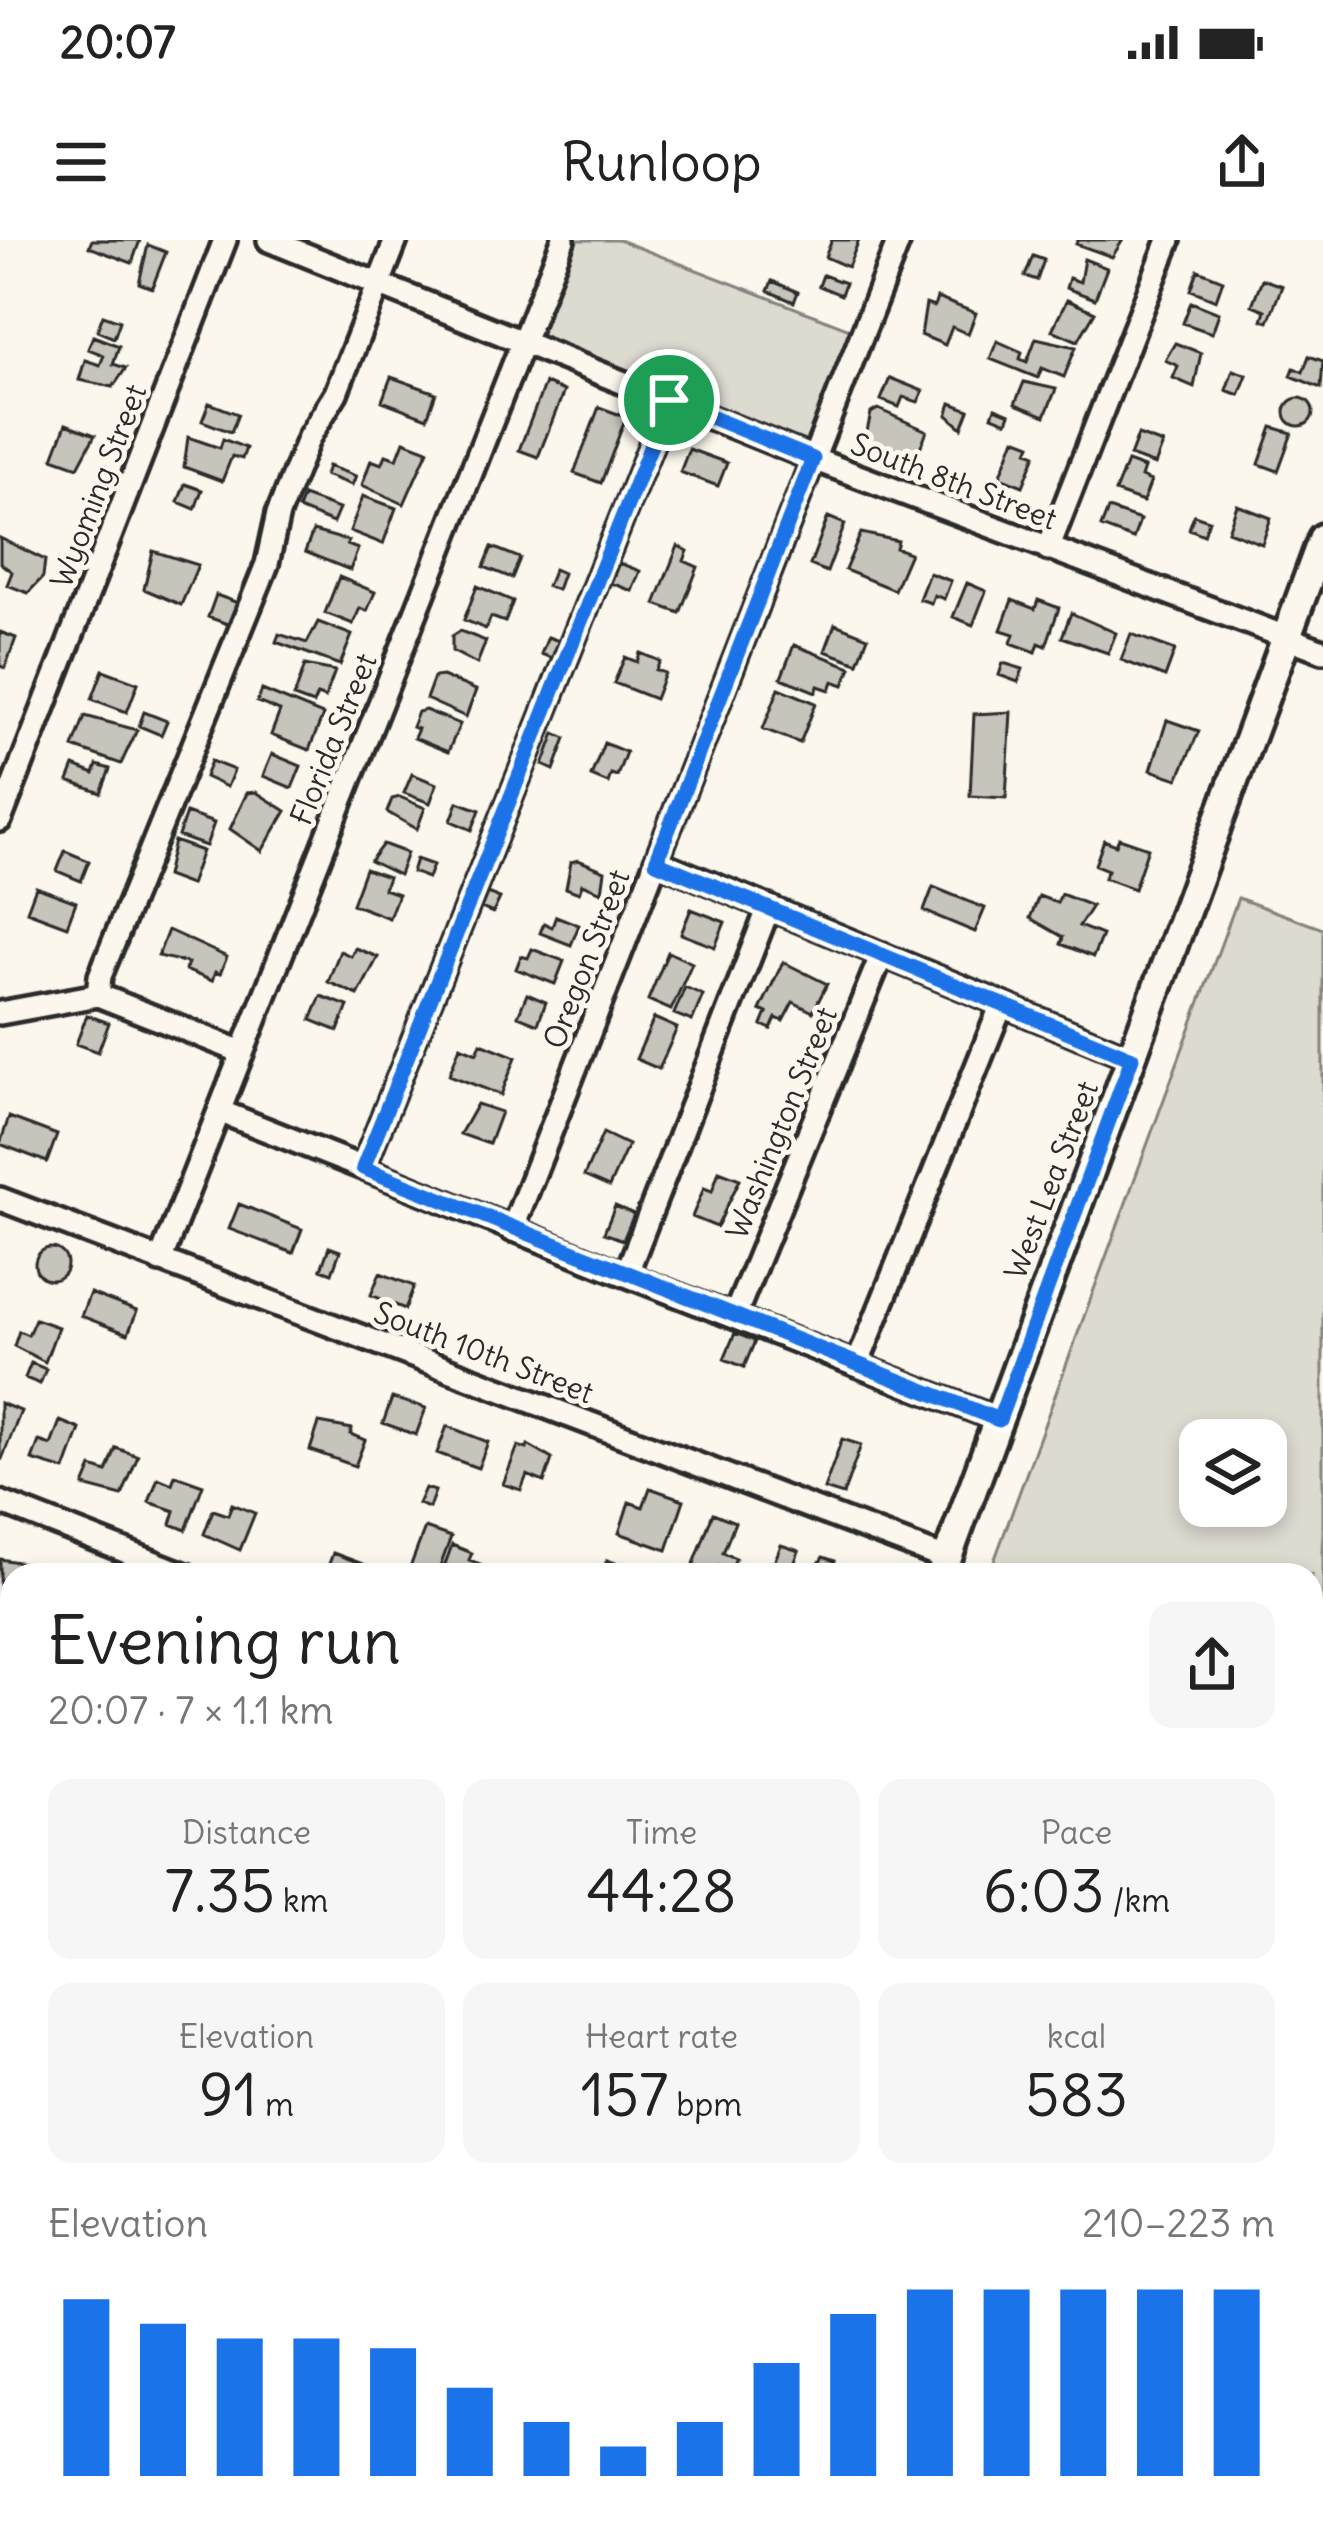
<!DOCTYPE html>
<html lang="en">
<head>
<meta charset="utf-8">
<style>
  body { margin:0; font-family:Delius,sans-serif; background:#f6f6f6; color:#222; height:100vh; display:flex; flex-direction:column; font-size:45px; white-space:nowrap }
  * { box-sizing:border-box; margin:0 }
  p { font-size:39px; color:#767676 }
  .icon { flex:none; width:66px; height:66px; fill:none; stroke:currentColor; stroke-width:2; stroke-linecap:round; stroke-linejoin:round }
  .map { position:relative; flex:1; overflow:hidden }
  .sheet { position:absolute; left:0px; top:1323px; width:1323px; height:975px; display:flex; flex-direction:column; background:#fff; border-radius:36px 36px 0 0; box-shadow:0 6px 18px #0003 }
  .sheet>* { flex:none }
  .fabs { position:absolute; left:1179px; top:1179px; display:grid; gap:24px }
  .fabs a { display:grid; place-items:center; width:108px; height:108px; border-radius:24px; background:#fff; box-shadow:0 6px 18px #0003; font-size:60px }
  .pin { position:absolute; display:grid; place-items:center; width:102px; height:102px; color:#fff; margin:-51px; border:6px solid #fff; border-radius:50%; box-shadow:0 3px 12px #0007 }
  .round { display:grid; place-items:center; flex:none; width:126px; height:126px; border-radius:24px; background:#f6f6f6 }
  .overview { display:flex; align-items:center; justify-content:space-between; height:204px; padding:0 48px }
  h1 { font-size:66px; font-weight:600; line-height:90px }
  .stats { display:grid; grid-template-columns:repeat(3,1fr); gap:18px; height:204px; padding:12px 48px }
  .stats div { display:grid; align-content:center; border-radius:24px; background:#f6f6f6; text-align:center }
  .stats b { font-size:60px; font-weight:600 }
  .stats small { font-size:33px; font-weight:400 }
  .stats p { font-size:33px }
  .chart { height:336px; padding:24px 48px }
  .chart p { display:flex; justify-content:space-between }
  .chart svg { width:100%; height:216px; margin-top:12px; stroke:#1a73e8; stroke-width:6 }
  .status { display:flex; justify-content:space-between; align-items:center; height:84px; padding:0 60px; background:#fff; direction:ltr }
  .status svg { height:33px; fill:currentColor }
  header { display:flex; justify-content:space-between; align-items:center; height:156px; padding:0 48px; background:#fff; font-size:54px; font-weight:600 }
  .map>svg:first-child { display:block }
  .green { fill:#dddad0; stroke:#84827e; stroke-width:3; fill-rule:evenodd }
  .building { fill:#c7c4bc; stroke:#2b2b2b; stroke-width:3 }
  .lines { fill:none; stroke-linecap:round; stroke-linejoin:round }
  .minor-casing { stroke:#2b2b2b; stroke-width:30 }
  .major-casing { stroke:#2b2b2b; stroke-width:36 }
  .path { stroke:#2b2b2b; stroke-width:3; stroke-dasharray:3 9; stroke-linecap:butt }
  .minor { stroke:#fbf7ec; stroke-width:21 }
  .major { stroke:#fbf7ec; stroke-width:27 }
  .route-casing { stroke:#fff; stroke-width:24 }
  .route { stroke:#1a73e8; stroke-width:15 }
  .labels { text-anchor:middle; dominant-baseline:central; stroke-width:10; stroke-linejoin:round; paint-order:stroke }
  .street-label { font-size:30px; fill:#2b2b2b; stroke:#fbf7ec }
</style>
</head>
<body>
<div class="status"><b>20:07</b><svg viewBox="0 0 49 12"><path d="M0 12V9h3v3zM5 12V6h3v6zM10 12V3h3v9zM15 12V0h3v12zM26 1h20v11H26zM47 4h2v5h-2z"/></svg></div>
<header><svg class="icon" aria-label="menu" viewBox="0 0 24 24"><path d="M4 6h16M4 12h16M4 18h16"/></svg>Runloop<svg class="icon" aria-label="share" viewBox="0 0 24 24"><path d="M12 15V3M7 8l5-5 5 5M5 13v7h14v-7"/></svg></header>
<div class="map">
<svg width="1323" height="2296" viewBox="0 0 1323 2296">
  <rect width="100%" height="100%" fill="#fbf7ec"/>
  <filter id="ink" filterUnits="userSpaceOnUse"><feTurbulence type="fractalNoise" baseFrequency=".00833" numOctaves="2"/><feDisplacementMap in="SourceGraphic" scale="24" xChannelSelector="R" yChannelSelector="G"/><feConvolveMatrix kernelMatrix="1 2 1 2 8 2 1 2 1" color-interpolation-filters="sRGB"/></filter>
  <g filter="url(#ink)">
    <path class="green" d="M 563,0 L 619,0 L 863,94 L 813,219 L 524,100 Z
      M 1238,658 L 1323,689 L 1323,2296 L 630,2296 L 634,2286 L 1311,2286 L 1311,1335 L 989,1335 ZM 1200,1200 L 1266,1200 L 1266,1266 L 1200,1266 Z"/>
    <path class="building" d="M 92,0 L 140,0 L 132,23 L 89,7 Z
      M 832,0 L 859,0 L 848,27 L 825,17 Z
      M 1078,0 L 1123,0 L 1112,17 L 1076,4 Z
      M 148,5 L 166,12 L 152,48 L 139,43 Z
      M 1033,16 L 1044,20 L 1037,40 L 1025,36 Z
      M 1084,19 L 1107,28 L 1095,59 L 1066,48 L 1069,38 L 1080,42 Z
      M 1198,30 L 1223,40 L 1216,60 L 1191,50 Z
      M 823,35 L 845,43 L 841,55 L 819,46 Z
      M 1262,39 L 1282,46 L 1268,82 L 1262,80 L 1265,70 L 1252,65 Z
      M 772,41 L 798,52 L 794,62 L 768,51 Z
      M 937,58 L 976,73 L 968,94 L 952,87 L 945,105 L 921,95 L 926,64 L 934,67 Z
      M 1067,60 L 1095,72 L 1078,101 L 1052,90 Z
      M 1191,62 L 1219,73 L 1212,93 L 1183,83 Z
      M 103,75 L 120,81 L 114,98 L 97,91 Z
      M 93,96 L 119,106 L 113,124 L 126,128 L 113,147 L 79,140 L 85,120 L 100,125 L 104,115 L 88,109 Z
      M 1036,98 L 1076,107 L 1064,137 L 1042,128 L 1038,138 L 990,119 L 997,101 L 1022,112 L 1020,119 L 1027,122 Z
      M 1175,103 L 1201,113 L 1194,147 L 1173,138 L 1178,126 L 1165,120 Z
      M 1309,116 L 1323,121 L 1321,148 L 1291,136 L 1294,128 L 1303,132 Z
      M 1233,130 L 1247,135 L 1239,155 L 1226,150 Z
      M 391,137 L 436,153 L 427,178 L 382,161 Z
      M 890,138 L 923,151 L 918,162 L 903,157 L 899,167 L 881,160 Z
      M 1024,142 L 1056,149 L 1045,176 L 1015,164 Z
      M 545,143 L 564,151 L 538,217 L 519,210 Z
      M1285 172a14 14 0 1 1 28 0a14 14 0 1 1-28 0Z
      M 209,163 L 238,174 L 231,192 L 202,181 Z
      M 951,163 L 969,170 L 962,188 L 947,175 Z
      M 599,167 L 626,177 L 601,243 L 574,233 Z
      M 995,168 L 1010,174 L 1007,182 L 992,176 Z
      M 878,169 L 927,191 L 917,215 L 865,201 L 871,173 Z
      M 66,184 L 95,195 L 78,227 L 53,218 Z
      M 1272,187 L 1292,193 L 1278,231 L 1259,224 Z
      M 1138,195 L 1163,204 L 1155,225 L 1130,216 Z
      M 188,197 L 220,208 L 223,199 L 246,208 L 242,219 L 232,216 L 222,241 L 184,227 Z
      M 1015,198 L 1031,204 L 1028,211 L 1036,214 L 1023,246 L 1000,237 Z
      M 404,201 L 428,210 L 404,264 L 362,245 L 371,220 L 382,224 L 386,215 L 397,219 Z
      M 689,209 L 727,223 L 718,246 L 680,232 Z
      M 1127,222 L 1144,228 L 1141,237 L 1151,241 L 1143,262 L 1115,252 Z
      M 328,226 L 356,236 L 352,245 L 325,235 Z
      M 185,244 L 202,250 L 195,269 L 178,262 Z
      M 303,256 L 339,269 L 333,283 L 298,269 Z
      M 363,256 L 396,268 L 383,304 L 350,291 Z
      M 1237,265 L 1271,278 L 1262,304 L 1228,291 Z
      M 1108,269 L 1140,280 L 1133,299 L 1101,287 Z
      M 1194,275 L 1209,280 L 1204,295 L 1189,289 Z
      M 828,277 L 845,284 L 827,332 L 810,325 Z
      M 313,291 L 349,301 L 347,305 L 358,309 L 350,330 L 305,312 Z
      M 861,293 L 898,301 L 896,308 L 910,313 L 894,350 L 845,330 Z
      M 0,298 L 45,320 L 43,337 L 28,353 L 7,345 L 12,332 L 0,323 Z
      M 678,306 L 688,311 L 684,321 L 698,327 L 680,373 L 655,364 Z
      M 492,307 L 520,318 L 512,338 L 484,327 Z
      M 153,311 L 198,325 L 181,365 L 144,349 Z
      M 619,323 L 640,331 L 632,351 L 611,343 Z
      M 554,329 L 563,333 L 557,350 L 547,346 Z
      M 929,333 L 951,341 L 944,359 L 934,355 L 931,363 L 919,359 Z
      M 339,337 L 375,352 L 367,371 L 360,368 L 353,384 L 325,373 Z
      M 967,343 L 986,351 L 973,385 L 953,377 Z
      M 477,346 L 513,361 L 505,382 L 491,377 L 486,389 L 464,380 Z
      M 216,355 L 241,364 L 233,386 L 208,377 Z
      M 1012,360 L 1035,369 L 1038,360 L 1059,368 L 1046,406 L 1039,403 L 1036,412 L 1011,403 L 1014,394 L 1001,390 Z
      M 1071,373 L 1116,393 L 1108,413 L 1062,397 Z
      M 318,382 L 352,395 L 340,425 L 276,402 L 279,394 L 307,403 Z
      M 835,384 L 868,397 L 858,423 L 825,411 Z
      M 460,391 L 486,401 L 477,424 L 452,411 L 452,396 Z
      M 0,392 L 16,398 L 5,428 L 0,426 Z
      M 1131,394 L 1175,410 L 1165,437 L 1121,420 Z
      M 548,397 L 559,401 L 552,418 L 541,414 Z
      M 794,405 L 851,427 L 844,445 L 833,441 L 830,450 L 818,446 L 816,452 L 781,438 Z
      M 640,413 L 660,421 L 656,430 L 665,433 L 655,459 L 614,443 L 625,417 L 637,422 Z
      M 1003,423 L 1023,429 L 1018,442 L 999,435 Z
      M 305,425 L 335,431 L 325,458 L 317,455 L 313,464 L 294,457 Z
      M 103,430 L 138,443 L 127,472 L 92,459 Z
      M 442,436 L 476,450 L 466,477 L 426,459 L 434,437 Z
      M 779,448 L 816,463 L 800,503 L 763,489 Z
      M 262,450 L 323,475 L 309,510 L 271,495 L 280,471 L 257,462 Z
      M 425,470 L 460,484 L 448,512 L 414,498 L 418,489 L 412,487 L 418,472 Z
      M 144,472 L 167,481 L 161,495 L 139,486 Z
      M 1011,472 L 1006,558 L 970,556 L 974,474 Z
      M 85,476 L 137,490 L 121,524 L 73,507 Z
      M 1167,480 L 1199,491 L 1178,539 L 1151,530 Z
      M 555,493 L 566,498 L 554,530 L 543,525 Z
      M 604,503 L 626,512 L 617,536 L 611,534 L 608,543 L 591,536 Z
      M 272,514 L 301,526 L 292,548 L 263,536 Z
      M 211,521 L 234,530 L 227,547 L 205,537 Z
      M 97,525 L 110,529 L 101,553 L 68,541 L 74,526 L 94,534 Z
      M 412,534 L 437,544 L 430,563 L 404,553 Z
      M 256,552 L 286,571 L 262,611 L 230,589 L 247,553 Z
      M 400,557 L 425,568 L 417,589 L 387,572 L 392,559 Z
      M 458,562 L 480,570 L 472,590 L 451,581 Z
      M 186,573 L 214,583 L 206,606 L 178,596 Z
      M 1119,598 L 1148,608 L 1134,649 L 1104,638 L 1108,630 L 1095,625 L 1104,600 L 1116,605 Z
      M 174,601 L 202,611 L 190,645 L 166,636 Z
      M 383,604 L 407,613 L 399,635 L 370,621 Z
      M 65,611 L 89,621 L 81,641 L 57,631 Z
      M 416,619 L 433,625 L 428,638 L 412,632 Z
      M 578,620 L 605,631 L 602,652 L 582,644 L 579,653 L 566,648 L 571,622 Z
      M 365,629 L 388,637 L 384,649 L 398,654 L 389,678 L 352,664 Z
      M 36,647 L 76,662 L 67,686 L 27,671 Z
      M 933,647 L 985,668 L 975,692 L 924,671 Z
      M 487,653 L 500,658 L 493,673 L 481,668 Z
      M 1061,654 L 1092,666 L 1079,686 L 1102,695 L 1093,717 L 1061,704 L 1063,697 L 1030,678 L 1039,656 L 1057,663 Z
      M 691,669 L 725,682 L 715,707 L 681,694 Z
      M 556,676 L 579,685 L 571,705 L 540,693 L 544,683 L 552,687 Z
      M 168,690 L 227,717 L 220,734 L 215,732 L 212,741 L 185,730 L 188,723 L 158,716 Z
      M 355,708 L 378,717 L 358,755 L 328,742 L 340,711 L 351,716 Z
      M 532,709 L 564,721 L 555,744 L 516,729 L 521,716 L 528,718 Z
      M 668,712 L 692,723 L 671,770 L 648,760 Z
      M 783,722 L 827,744 L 813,772 L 793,762 L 783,781 L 776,778 L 771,789 L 762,785 L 767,773 L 760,770 Z
      M 685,747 L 703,755 L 692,781 L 674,774 Z
      M 527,754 L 546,762 L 538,784 L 518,776 Z
      M 321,756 L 348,766 L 338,791 L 311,780 Z
      M 87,775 L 109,783 L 98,812 L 76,804 Z
      M 654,778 L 677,788 L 659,829 L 636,819 Z
      M 481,803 L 516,817 L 501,855 L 449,835 L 460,806 L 477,813 Z
      M 477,864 L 501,872 L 489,904 L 460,894 Z
      M 9,877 L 57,895 L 47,922 L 0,904 Z
      M 603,893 L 628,905 L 609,947 L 584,936 Z
      M 719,931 L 740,939 L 717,987 L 692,977 L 704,948 L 712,951 Z
      M 239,964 L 302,989 L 293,1013 L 229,989 Z
      M 615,966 L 634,974 L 623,1000 L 604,993 Z
      M 329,1007 L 340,1011 L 332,1033 L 321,1029 Z
      M35 1024a16 16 0 1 1 32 0a16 16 0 1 1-32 0Z
      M 380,1033 L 414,1046 L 405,1069 L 371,1055 Z
      M 90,1053 L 137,1071 L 128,1094 L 81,1076 Z
      M 35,1079 L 58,1087 L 45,1122 L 14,1106 L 19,1091 L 28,1095 Z
      M 735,1093 L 755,1101 L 744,1127 L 724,1119 Z
      M 31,1123 L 46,1129 L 40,1144 L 25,1138 Z
      M 392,1158 L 426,1168 L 416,1195 L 383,1183 Z
      M 0,1163 L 21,1171 L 2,1219 L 0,1218 Z
      M 60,1181 L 80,1189 L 65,1230 L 32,1220 L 39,1201 L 51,1205 Z
      M 319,1183 L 352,1189 L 350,1194 L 365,1200 L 355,1226 L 310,1210 Z
      M 447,1186 L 488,1202 L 478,1228 L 437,1213 Z
      M 842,1199 L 861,1205 L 843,1255 L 824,1249 Z
      M 528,1205 L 552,1219 L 544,1242 L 527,1235 L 521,1250 L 503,1244 L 518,1206 L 527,1209 Z
      M 116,1208 L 138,1216 L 122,1256 L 84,1246 L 92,1227 L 107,1232 Z
      M 175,1235 L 203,1245 L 186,1290 L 171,1284 L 175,1271 L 149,1262 L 158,1238 L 172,1244 Z
      M 425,1248 L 435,1251 L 429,1268 L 418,1264 Z
      M 650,1248 L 684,1260 L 667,1310 L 619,1293 L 629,1262 L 643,1267 Z
      M 232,1264 L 255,1273 L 240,1310 L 204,1294 L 213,1270 L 228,1275 Z
      M 713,1273 L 735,1282 L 723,1313 L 736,1318 L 730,1331 L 718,1326 L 715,1335 L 700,1335 L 691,1332 Z
      M 425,1288 L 451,1297 L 437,1335 L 409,1330 Z
      M 452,1305 L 472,1313 L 469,1320 L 480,1324 L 476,1335 L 444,1327 Z
      M 781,1305 L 799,1311 L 790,1335 L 770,1333 Z
      M 333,1313 L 382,1331 L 380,1335 L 325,1335 Z
      M 823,1317 L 835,1321 L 830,1335 L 812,1335 Z
      M 0,1319 L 30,1324 L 26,1335 L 12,1335 L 12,1351 L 0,1347 Z
      M 607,1320 L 621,1325 L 618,1335 L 601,1335 Z
      M 0,2166 L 12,2170 L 3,2206 L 0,2205 Z
      M 99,2286 L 125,2296 L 95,2296 Z
      M 262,2286 L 289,2286 L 291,2287 L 287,2296 L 259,2296 Z
      M 480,2286 L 522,2286 L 518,2296 L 477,2296 Z"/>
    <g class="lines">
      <defs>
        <path id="minor" d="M 269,0 L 813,219 L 1323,411
          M 1048,309 L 1169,0
          M 0,580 L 225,0
          M 656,621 L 1132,818
          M 769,667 L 626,1035 L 999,1180
          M 98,755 L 100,736 L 267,324 L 278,274 L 309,197 L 336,153 L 396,0
          M 0,773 L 98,755 L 242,812
          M 219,871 L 363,928
          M 0,959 L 946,1319
          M 512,990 L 899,0
          M 160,1021 L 563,0
          M 626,1035 L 363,928 L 669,160
          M 735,1075 L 882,714
          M 857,1125 L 1002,764
          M 0,1262 L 186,1335
          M 1311,1870 L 1323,1874
          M 0,2040 L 12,2045
          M 192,2296 L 196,2286"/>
        <path id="major" d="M 941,1335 L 1323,298
          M 592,2296 L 595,2286"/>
      </defs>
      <use href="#minor" class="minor-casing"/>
      <use href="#major" class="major-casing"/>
      <path class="path" d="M 1311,2231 L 1323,2224
        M 983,2296 L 987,2286
        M 1090,2296 L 1096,2289 L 1124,2288 L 1133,2296
        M 1169,2296 L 1191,2286
        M 1255,2296 L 1259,2286"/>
      <use href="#minor" class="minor"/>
      <use href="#major" class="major"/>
    </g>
  </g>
  <g class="lines" filter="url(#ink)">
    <defs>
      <path id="route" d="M 669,160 L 813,219 L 656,622 L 1132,818 L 999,1180 L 363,928 Z"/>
    </defs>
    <use href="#route" class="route-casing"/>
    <use href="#route" class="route"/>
  </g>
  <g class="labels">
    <g class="street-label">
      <text transform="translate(954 241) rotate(21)">South 8th Street</text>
      <text transform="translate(98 246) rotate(-69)">Wyoming Street</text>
      <text transform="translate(333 499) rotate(-68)">Florida Street</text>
      <text transform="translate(586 719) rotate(-69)">Oregon Street</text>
      <text transform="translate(781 883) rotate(-68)">Washington Street</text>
      <text transform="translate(1051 940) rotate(-69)">West Lea Street</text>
      <text transform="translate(484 1112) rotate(21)">South 10th Street</text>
    </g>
  </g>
</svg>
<div class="fabs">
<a><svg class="icon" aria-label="layers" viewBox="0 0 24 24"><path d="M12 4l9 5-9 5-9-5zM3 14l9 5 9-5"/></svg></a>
</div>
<div class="pin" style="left:669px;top:160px;background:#1e9e55"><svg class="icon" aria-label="arrive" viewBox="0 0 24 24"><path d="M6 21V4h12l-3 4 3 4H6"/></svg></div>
<section class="sheet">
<div class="overview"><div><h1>Evening run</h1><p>20:07 · 7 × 1.1 km</p></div><a class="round"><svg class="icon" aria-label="share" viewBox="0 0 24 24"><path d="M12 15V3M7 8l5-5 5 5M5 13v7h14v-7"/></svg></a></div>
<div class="stats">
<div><p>Distance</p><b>7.35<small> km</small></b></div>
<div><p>Time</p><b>44:28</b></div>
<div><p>Pace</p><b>6:03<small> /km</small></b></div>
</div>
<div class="stats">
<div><p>Elevation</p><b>91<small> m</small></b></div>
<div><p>Heart rate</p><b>157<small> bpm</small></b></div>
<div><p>kcal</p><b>583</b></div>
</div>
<div class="chart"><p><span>Elevation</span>210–223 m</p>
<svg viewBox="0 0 160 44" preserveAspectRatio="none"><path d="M5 44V8M15 44V13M25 44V16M35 44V16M45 44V18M55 44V26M65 44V33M75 44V38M85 44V33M95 44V21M105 44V11M115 44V6M125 44V6M135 44V6M145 44V6M155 44V6"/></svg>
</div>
</section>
</div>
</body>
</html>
